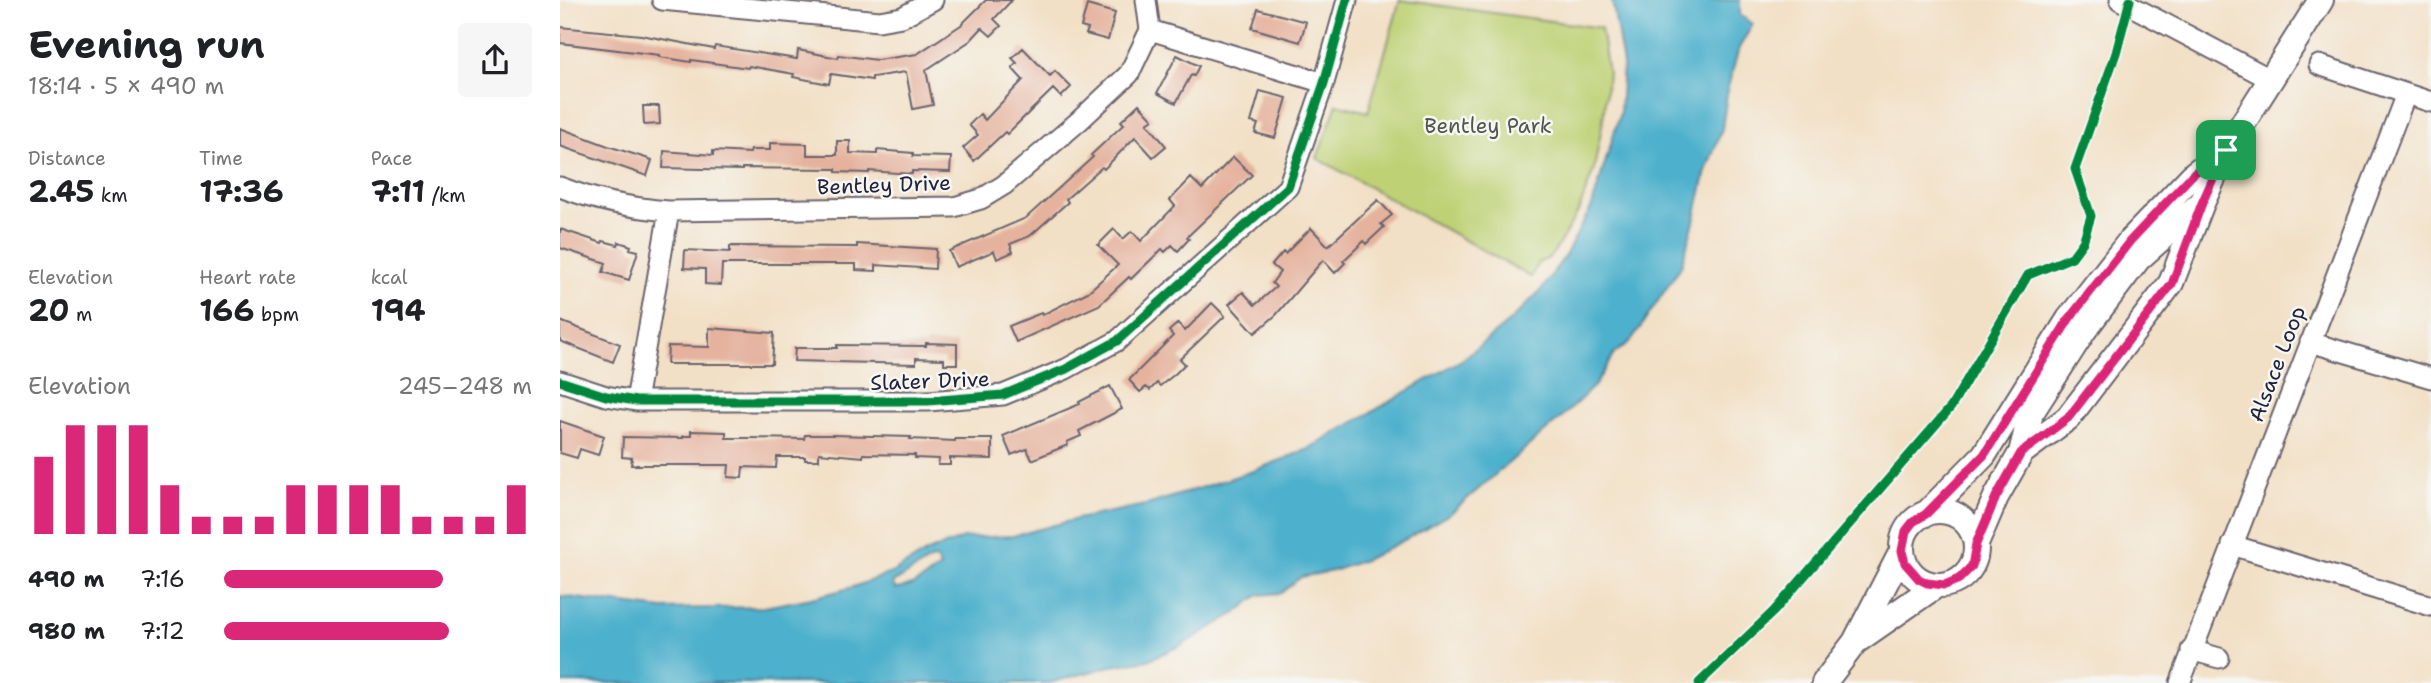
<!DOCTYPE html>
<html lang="en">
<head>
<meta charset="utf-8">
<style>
  body { margin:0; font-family:"Shantell Sans",sans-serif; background:#f6f6f6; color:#202124; height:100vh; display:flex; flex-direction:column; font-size:26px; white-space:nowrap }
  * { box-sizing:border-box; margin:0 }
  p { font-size:23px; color:#757577 }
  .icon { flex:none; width:38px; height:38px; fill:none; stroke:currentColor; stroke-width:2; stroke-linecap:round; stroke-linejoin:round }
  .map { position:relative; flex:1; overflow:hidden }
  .details { display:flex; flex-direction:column; background:#fff; width:560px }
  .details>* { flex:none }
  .pin { position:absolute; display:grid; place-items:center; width:60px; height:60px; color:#fff; margin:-30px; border-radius:14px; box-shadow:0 4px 10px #0006 }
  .round { display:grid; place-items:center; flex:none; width:74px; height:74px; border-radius:7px; background:#f6f6f6 }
  .headline { display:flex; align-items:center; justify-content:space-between; height:119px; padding:0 28px }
  h1 { font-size:38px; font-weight:700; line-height:52px }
  .stats { display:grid; grid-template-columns:repeat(3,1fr); gap:10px; height:119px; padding:7px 28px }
  .stats div { display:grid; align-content:center }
  .stats b { font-size:30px; font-weight:700 }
  .stats small { font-size:19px; font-weight:400 }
  .stats p { font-size:19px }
  .chart { height:196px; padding:14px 28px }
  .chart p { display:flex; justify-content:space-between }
  .chart svg { width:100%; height:126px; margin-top:7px; stroke:#db2777; stroke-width:6 }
  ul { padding:0 28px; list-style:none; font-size:23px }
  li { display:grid; grid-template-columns:112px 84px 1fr; align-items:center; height:52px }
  li i { height:18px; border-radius:9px; background:#db2777 }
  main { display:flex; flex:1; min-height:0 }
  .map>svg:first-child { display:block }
  .green { fill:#bed175; stroke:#707a58; stroke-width:2 }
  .water { fill:#4db0cc; stroke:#386984; stroke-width:2; fill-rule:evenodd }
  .building { fill:#e5b29e }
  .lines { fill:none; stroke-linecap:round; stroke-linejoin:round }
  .minor-casing { stroke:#6b646c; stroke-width:23 }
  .major-casing { stroke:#6b646c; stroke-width:28 }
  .minor { stroke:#fff; stroke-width:19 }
  .major { stroke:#fff; stroke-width:24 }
  .cycleway-casing { stroke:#f6f6f2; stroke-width:13 }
  .cycleway { stroke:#00873e; stroke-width:9 }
  .route-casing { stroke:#fff; stroke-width:14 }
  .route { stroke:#db2777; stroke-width:9 }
  .labels { text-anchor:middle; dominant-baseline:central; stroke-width:5; stroke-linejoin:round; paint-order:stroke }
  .park-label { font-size:21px; fill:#51574c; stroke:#f6f6f2 }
  .street-label { font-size:21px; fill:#22223b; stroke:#f6f6f2 }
</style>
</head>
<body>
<main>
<section class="details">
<div class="headline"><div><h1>Evening run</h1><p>18:14 · 5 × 490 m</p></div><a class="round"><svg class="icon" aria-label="share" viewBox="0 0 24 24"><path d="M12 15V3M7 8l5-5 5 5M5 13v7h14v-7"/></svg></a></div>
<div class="stats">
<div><p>Distance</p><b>2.45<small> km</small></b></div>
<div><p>Time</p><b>17:36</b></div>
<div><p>Pace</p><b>7:11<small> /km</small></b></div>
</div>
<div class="stats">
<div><p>Elevation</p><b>20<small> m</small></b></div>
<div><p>Heart rate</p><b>166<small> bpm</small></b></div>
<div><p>kcal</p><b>194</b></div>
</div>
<div class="chart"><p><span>Elevation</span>245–248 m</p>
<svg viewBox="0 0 160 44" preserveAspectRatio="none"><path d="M5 44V17M15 44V6M25 44V6M35 44V6M45 44V27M55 44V38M65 44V38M75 44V38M85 44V27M95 44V27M105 44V27M115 44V27M125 44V38M135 44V38M145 44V38M155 44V27"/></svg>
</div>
<ul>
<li><b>490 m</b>7:16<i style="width:71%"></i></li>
<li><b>980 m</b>7:12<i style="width:73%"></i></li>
</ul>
</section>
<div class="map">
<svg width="1871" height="683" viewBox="0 0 1871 683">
  <rect width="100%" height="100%" fill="#f6f6f2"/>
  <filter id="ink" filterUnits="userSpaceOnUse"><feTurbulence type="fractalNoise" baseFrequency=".0143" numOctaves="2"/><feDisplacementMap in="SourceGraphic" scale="14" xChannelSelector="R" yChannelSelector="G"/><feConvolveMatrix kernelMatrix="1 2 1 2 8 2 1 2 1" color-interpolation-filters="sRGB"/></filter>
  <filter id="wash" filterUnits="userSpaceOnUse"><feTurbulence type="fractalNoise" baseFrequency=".00686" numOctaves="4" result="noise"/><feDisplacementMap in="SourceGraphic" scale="28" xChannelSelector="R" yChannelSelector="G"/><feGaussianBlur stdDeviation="1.57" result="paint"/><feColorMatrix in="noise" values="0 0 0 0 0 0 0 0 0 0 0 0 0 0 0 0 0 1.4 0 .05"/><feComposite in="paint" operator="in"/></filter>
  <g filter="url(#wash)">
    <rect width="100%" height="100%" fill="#f2e0c6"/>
    <path class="green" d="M 840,0 L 1041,28 L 1048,73 L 1043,120 L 1034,169 L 1019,210 L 996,249 L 989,258 L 978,263 L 971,277 L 757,158 L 777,104 L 808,112 Z"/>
    <path class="water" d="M 1052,0 L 1180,0 L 1180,15 L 1193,24 L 1179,48 L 1168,87 L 1162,129 L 1146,171 L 1134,222 L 1121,266 L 1072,340 L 1054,354 L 1035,385 L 1004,415 L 891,513 L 848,538 L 807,559 L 773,571 L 741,577 L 721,593 L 699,595 L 676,613 L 622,645 L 588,660 L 552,666 L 489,683 L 0,683 L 0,596 L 103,609 L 204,607 L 252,598 L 293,587 L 331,573 L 368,552 L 403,538 L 453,536 L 517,519 L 590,504 L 693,471 L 746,450 L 903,359 L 950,321 L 982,289 L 1006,254 L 1032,206 L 1060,113 L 1063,64 ZM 372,559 L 377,560 L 380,567 C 366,578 352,588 335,589 L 333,583 Z"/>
    <g id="blocks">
      <path class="building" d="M 426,0 L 452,0 L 434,19 L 441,26 L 431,36 L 422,28 L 410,41 L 366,70 L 373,105 L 353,109 L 346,72 L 312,77 L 312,80 L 271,74 L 269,84 L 233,77 L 234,74 L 189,66 L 188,68 L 131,60 L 131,62 L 99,57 L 99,55 L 0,43 L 0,27 L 81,35 L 154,49 L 155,46 L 237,59 L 238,50 L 278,58 L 279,55 L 317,60 L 357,54 L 401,25 Z
        M 527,5 L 555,13 L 548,40 L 526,34 L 528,29 L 521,27 Z
        M 698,9 L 746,22 L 740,42 L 692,28 Z
        M 463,48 L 490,76 L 495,71 L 511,87 L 501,97 L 493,89 L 447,134 L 445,132 L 414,161 L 403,148 L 418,135 L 409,125 L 420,114 L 425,120 L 463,80 L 452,68 L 457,63 L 452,58 Z
        M 617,55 L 639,66 L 634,76 L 631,75 L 616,103 L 597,93 Z
        M 700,91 L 727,98 L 715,138 L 695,133 L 698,124 L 691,122 Z
        M 579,104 L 593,119 L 587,123 L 606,146 L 593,157 L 575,137 L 544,169 L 542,167 L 506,199 L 508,202 L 470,236 L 450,244 L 453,252 L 437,259 L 434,251 L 396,267 L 389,251 L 466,218 L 533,157 L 531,155 L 564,124 L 561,121 Z
        M 83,106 L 99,106 L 100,124 L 84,125 Z
        M 0,128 L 48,146 L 92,160 L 87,176 L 0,146 Z
        M 277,141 L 290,141 L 290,153 L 317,154 L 317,150 L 353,153 L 353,156 L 391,157 L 390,172 L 352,171 L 352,174 L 309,171 L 309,173 L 276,172 L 276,169 L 182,168 L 182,170 L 103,168 L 104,151 L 153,155 L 153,151 L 190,153 L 191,150 L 210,150 L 210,143 L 247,144 L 247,155 L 277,155 Z
        M 673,157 L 692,175 L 627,237 L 629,239 L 618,251 L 612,245 L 605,252 L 602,249 L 571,279 L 569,277 L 539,305 L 456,342 L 449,326 L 481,313 L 482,315 L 528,292 L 558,265 L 538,245 L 554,229 L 563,239 L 572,231 L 581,241 L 615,206 L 610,200 L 631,178 L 642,189 Z
        M 818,200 L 832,215 L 821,224 L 824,227 L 806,244 L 804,241 L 783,261 L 785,263 L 775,273 L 763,260 L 716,315 L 695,333 L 669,304 L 683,292 L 695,305 L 716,287 L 712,283 L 720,272 L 712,265 L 723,252 L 725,254 L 751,228 L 768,246 Z
        M 0,229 L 42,243 L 43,241 L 58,245 L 59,242 L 71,246 L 70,249 L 78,251 L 69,280 L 43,272 L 46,263 L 0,248 Z
        M 297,244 L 376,249 L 375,269 L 316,265 L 316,271 L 296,270 L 296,264 L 162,264 L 161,285 L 145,284 L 145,269 L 124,268 L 125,250 L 170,252 L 170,246 L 297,247 Z
        M 652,303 L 665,316 L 620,359 L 625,364 L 615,374 L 600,386 L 597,383 L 590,390 L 586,387 L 580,392 L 569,380 L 613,336 L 609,331 L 618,323 L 625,331 Z
        M 0,321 L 60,344 L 53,362 L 0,341 Z
        M 149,328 L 214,333 L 212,364 L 107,364 L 108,346 L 149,347 Z
        M 366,343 L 397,344 L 397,364 L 384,364 L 384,359 L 356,358 L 356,364 L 234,361 L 235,348 L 277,348 L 277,345 L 366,346 Z
        M 550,386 L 562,409 L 519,431 L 521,436 L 507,442 L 508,445 L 488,453 L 472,460 L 467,449 L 451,455 L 443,436 L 520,404 L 519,402 Z
        M 0,421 L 44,436 L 38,455 L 20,449 L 17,458 L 0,453 Z
        M 131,431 L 166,432 L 166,438 L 191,438 L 244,439 L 245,435 L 272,435 L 351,437 L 350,439 L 395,441 L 395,439 L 432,439 L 432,459 L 390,458 L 390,465 L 378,465 L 379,459 L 355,458 L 355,455 L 303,454 L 303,457 L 259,453 L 259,460 L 245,460 L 245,457 L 217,457 L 216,468 L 183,467 L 182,478 L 168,477 L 169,465 L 71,465 L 72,458 L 62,457 L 63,437 L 123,438 L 123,436 L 131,436 Z"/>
    </g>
  </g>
  <g filter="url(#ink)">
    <use href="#blocks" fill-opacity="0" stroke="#6b646c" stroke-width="2"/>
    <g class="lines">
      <defs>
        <path id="minor" d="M 102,0 L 319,21 L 342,17 L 373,0
          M 1560,0 L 1710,79
          M 590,30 L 764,83
          M 1759,65 L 1871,102
          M 0,187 C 36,201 71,208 109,211 L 394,207 L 421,199 L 444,185 L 519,121 L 569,74 L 590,30 L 586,0
          M 1750,342 L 1871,378
          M 0,381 L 46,396 L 76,401 L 368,401 L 443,395 L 506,369 L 557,341 L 728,187 L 764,83 L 787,0
          M 76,401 L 109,211
          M 1672,545 L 1871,606
          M 1631,650 L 1659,658
          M 1620,683 L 1846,94"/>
        <path id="major" d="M 1461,453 L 1471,413 L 1525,329 L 1578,259 L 1639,205
          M1342 548a37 37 0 1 1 74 0a37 37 0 1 1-74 0Z
          M 1366,514 L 1424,455 L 1509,319 L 1570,241 L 1635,173 L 1665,151
          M 1416,544 L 1436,497 L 1461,453 L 1508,418 L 1611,283 L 1642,203 L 1666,150 L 1761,0
          M 1298,640 L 1377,585
          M 1264,683 L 1295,642 L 1342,551"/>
      </defs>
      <use href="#minor" class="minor-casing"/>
      <use href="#major" class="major-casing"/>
      <use href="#minor" class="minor"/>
      <use href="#major" class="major"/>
      <defs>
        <path id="cycleway" d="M 0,381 L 46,396 L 76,401 L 368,401 L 443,395 L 506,369 L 557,341 L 728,187 L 764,83 L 787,0
          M 1139,683 L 1214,611 L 1391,407 L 1468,275 L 1512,257 L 1523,242 L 1531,216 L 1515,169 L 1556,53 L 1570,0"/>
      </defs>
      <use href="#cycleway" class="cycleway-casing"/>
      <use href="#cycleway" class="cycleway"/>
    </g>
  </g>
  <g class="lines" filter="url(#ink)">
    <defs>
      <path id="route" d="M 1666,150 L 1642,203 L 1612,284 L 1508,418 L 1461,453 L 1436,497 L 1416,544 L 1412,566 L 1399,579 L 1385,585 L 1367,583 L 1359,579 L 1345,563 L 1342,551 L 1346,531 L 1353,522 L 1366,514 L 1424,455 L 1509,319 L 1570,241 L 1634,173 Z"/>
    </defs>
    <use href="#route" class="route-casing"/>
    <use href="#route" class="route"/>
  </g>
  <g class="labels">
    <g class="park-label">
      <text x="928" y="126">Bentley Park</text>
    </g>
    <g class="street-label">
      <text transform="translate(324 185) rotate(-2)">Bentley Drive</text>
      <text transform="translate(1717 364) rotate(-69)">Alsace Loop</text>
      <text transform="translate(370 381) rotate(-2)">Slater Drive</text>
    </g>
  </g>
</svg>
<div class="pin" style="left:1666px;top:150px;background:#1e9e55"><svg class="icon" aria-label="arrive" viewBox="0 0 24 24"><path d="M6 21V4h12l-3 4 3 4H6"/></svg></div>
</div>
</main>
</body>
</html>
